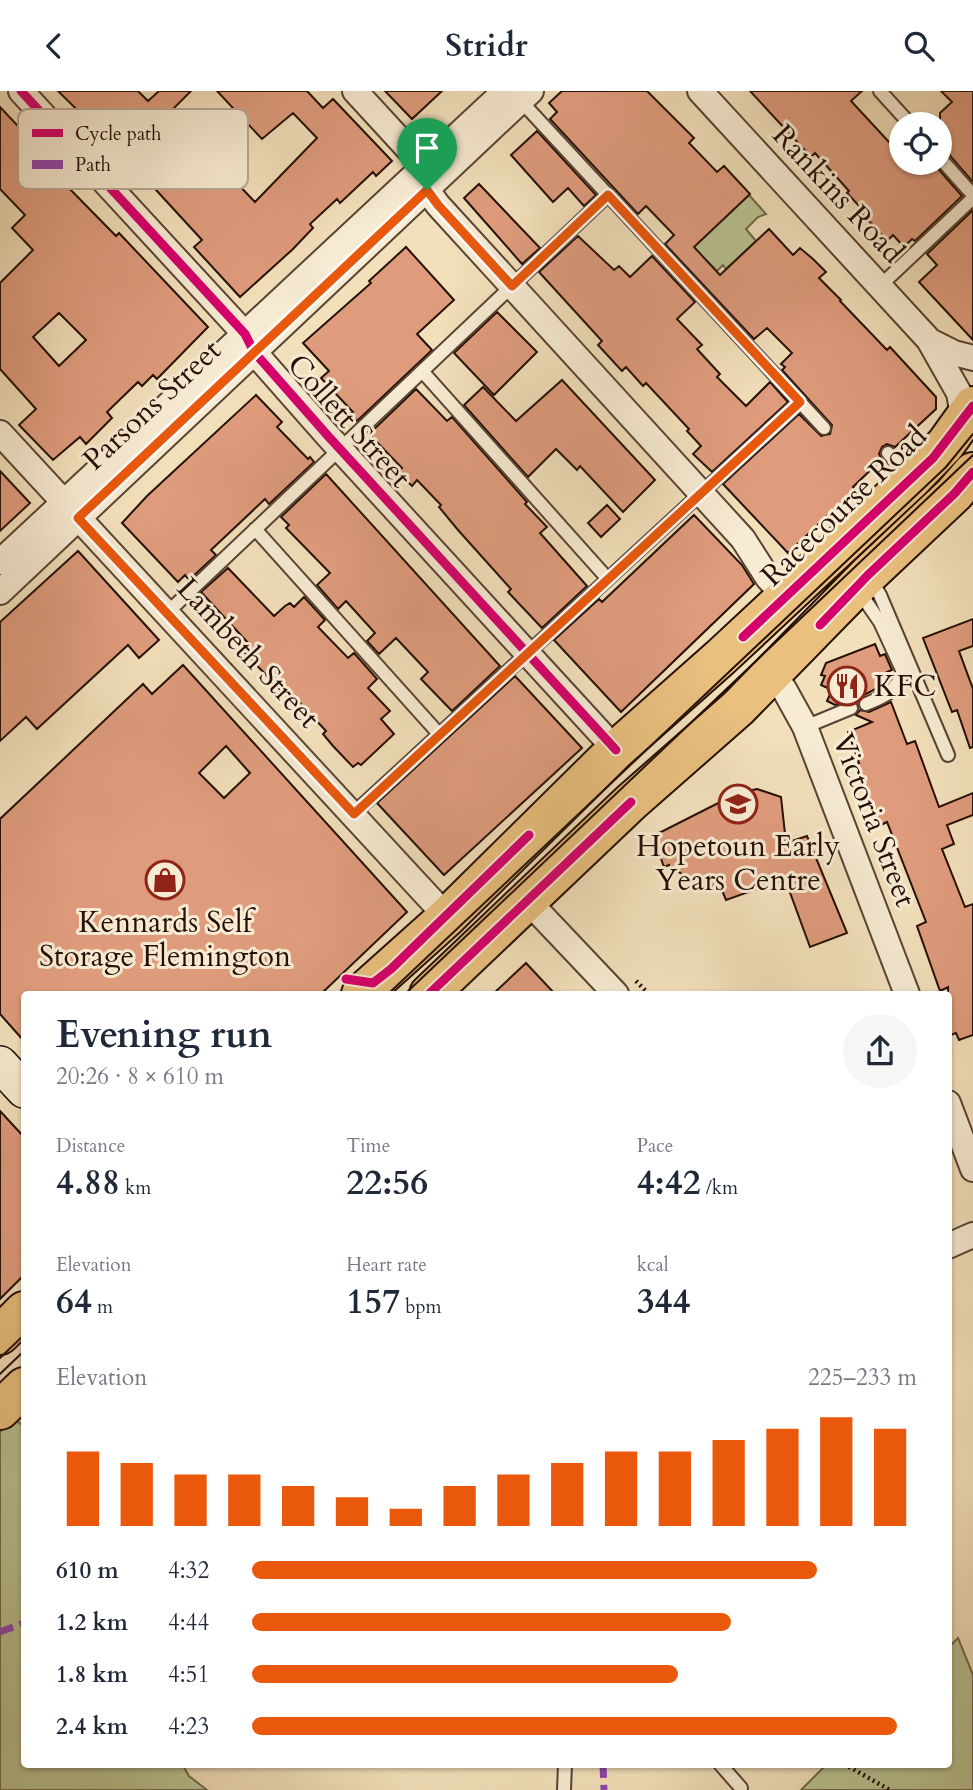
<!DOCTYPE html>
<html lang="en">
<head>
<meta charset="utf-8">
<style>
  body { margin:0; font-family:Cardo,serif; background:#f6f6f7; color:#1f2937; height:100vh; display:flex; flex-direction:column; font-size:26px; white-space:nowrap }
  * { box-sizing:border-box; margin:0 }
  p { font-size:23px; color:#747a83 }
  .icon { flex:none; width:38px; height:38px; fill:none; stroke:currentColor; stroke-width:2; stroke-linecap:round; stroke-linejoin:round }
  .map { position:relative; flex:1; overflow:hidden }
  .panel { position:absolute; left:21px; top:900px; width:931px; height:777px; display:flex; flex-direction:column; background:#fff; border-radius:7px; box-shadow:0 2px 5px #0004 }
  .panel>* { flex:none }
  .tools { position:absolute; left:889px; top:21px; display:grid; gap:14px }
  .tools a { display:grid; place-items:center; width:63px; height:63px; border-radius:50%; background:#fff; box-shadow:0 2px 5px #0004; font-size:35px }
  .pin { position:absolute; display:grid; place-items:center; width:60px; height:60px; color:#fff; margin:-72px -30px; border-radius:50% 50% 50% 0; rotate:-45deg; box-shadow:0 0 7px #0007 }
  .pin .icon { rotate:45deg }
  .round { display:grid; place-items:center; flex:none; width:74px; height:74px; border-radius:37px; background:#f6f6f7 }
  .head { display:flex; align-items:center; justify-content:space-between; height:119px; padding:0 35px }
  h1 { font-size:38px; font-weight:700; line-height:52px }
  .metrics { display:grid; grid-template-columns:repeat(3,1fr); gap:10px; height:119px; padding:7px 35px }
  .metrics div { display:grid; align-content:center }
  .metrics b { font-size:35px; font-weight:700 }
  .metrics small { font-size:19px; font-weight:400 }
  .metrics p { font-size:19px }
  .chart { height:196px; padding:14px 35px }
  .chart p { display:flex; justify-content:space-between }
  .chart svg { width:100%; height:126px; margin-top:7px; stroke:#ea580c; stroke-width:6 }
  ul { padding:0 35px; list-style:none; font-size:23px }
  li { display:grid; grid-template-columns:112px 84px 1fr; align-items:center; height:52px }
  li i { height:18px; border-radius:9px; background:#ea580c }
  header { display:flex; justify-content:space-between; align-items:center; height:91px; padding:0 35px; background:#fff; font-size:32px; font-weight:700 }
  .map>svg:first-child { display:block }
  .green { fill:#b9c291; stroke:#6f684c; stroke-width:2 }
  .building { fill:#df9c7d; stroke:#250f06; stroke-width:2; fill-rule:evenodd }
  .lines { fill:none; stroke-linecap:round; stroke-linejoin:round }
  .lane-casing { stroke:#584333; stroke-width:16 }
  .street-casing { stroke:#584333; stroke-width:28 }
  .secondary-casing { stroke:#250f06; stroke-width:38 }
  .highway-casing { stroke:#250f06; stroke-width:42 }
  .path { stroke:#250f06; stroke-width:4.5; stroke-dasharray:2 3.5; stroke-linecap:butt }
  .lane { stroke:#f7ebd3; stroke-width:12 }
  .street { stroke:#f7ebd3; stroke-width:24 }
  .secondary { stroke:#f7ebd3; stroke-width:35 }
  .highway { stroke:#e9c07e; stroke-width:38 }
  .tram { stroke:#250f06; stroke-width:2 }
  .quiet { stroke:#8e44ad; stroke-width:7; stroke-dasharray:14 7; stroke-linecap:butt }
  .cycleway-casing { stroke:#f7ebd3; stroke-width:13 }
  .cycleway { stroke:#d6006c; stroke-width:9 }
  .route-casing { stroke:#fff; stroke-width:14 }
  .route { stroke:#ea580c; stroke-width:9 }
  .labels { text-anchor:middle; dominant-baseline:central; stroke-width:6; stroke-linejoin:round; paint-order:stroke }
  .street-label { font-size:30px; fill:#250f06; stroke:#f7ebd3 }
  .poi-label { font-size:30px; fill:#250f06; stroke:#f7ebd3 }
  .key { fill:#f7ebd3; stroke:#b8a996; stroke-width:2 }
  .key-label { font-size:19px; fill:#250f06 }
</style>
</head>
<body>
<header><svg class="icon" aria-label="back" viewBox="0 0 24 24"><path d="M15 5l-7 7 7 7"/></svg>Stridr<svg class="icon" aria-label="search" viewBox="0 0 24 24"><circle cx="10" cy="10" r="6"/><path d="M15 15l6 6"/></svg></header>
<div class="map">
<svg width="973" height="1699" viewBox="0 0 973 1699">
  <rect width="100%" height="100%" fill="#f2e0bb"/>
  <filter id="stains"><feTurbulence type="fractalNoise" baseFrequency=".00286" numOctaves="4"/><feColorMatrix values="0 0 0 0 .2 0 0 0 0 .09 0 0 0 0 .02 0 0 0 .5 -.17"/></filter>
  <radialGradient id="worn" r=".72"><stop offset=".6" stop-color="#630" stop-opacity="0"/><stop offset="1" stop-color="#630" stop-opacity=".3"/></radialGradient>
  <path class="green" d="M 749,104 L 766,123 L 758,126 L 746,138 L 756,150 L 726,178 L 723,174 L 717,180 L 708,171 L 690,187 L 677,172 Z
    M 14,1327 L 24,1336 L 24,1673 L 182,1673 L 189,1685 L 207,1699 L 0,1699 L 0,1341 Z
    M 958,1547 L 973,1584 L 973,1699 L 801,1699 L 827,1673 L 948,1673 L 949,1556 Z"/>
  <path class="building" d="M 58,0 L 138,0 L 148,10 L 159,0 L 191,0 L 173,18 L 209,58 L 214,53 L 234,74 L 229,79 L 233,82 L 230,85 L 255,111 L 317,47 L 293,22 L 262,48 L 217,0 L 307,0 L 323,17 L 333,8 L 392,70 L 376,85 L 373,81 L 340,112 L 337,108 L 310,133 L 313,137 L 293,158 L 240,206 L 194,156 L 202,149 L 134,75 Z
    M 385,0 L 442,0 L 412,28 Z
    M 562,0 L 647,0 L 694,47 L 689,52 L 717,81 L 724,75 L 750,103 L 694,156 L 720,184 L 769,138 L 793,164 L 800,157 L 813,168 L 826,181 L 819,187 L 841,209 L 840,210 L 887,259 L 890,256 L 936,306 L 936,318 L 895,356 L 887,353 L 882,356 L 879,363 L 882,368 L 853,396 L 855,399 L 788,462 L 723,393 L 799,323 L 821,345 L 830,343 L 832,334 L 782,279 L 785,276 L 781,273 L 792,262 L 767,237 L 754,248 L 665,153 L 674,144 L 646,115 L 638,123 L 550,28 L 557,21 L 549,12 Z
    M 750,0 L 862,0 L 851,10 L 901,64 L 901,72 L 933,72 L 962,105 L 915,150 L 912,148 L 904,156 L 893,144 L 887,150 L 858,118 L 860,116 L 847,102 L 849,100 L 815,62 L 811,66 Z
    M 941,0 L 973,0 L 973,91 L 947,61 L 940,58 L 940,22 L 952,11 Z
    M 0,16 L 64,84 L 60,88 L 116,145 L 119,142 L 208,236 L 157,288 L 153,284 L 142,295 L 138,291 L 107,321 L 112,327 L 86,353 L 80,346 L 53,369 L 19,334 L 36,318 L 0,278 L 0,192 L 33,159 L 12,137 L 25,124 L 0,98 ZM 59,222 L 86,249 L 59,275 L 33,246 Z
    M 537,40 L 596,104 L 584,115 L 568,97 L 553,111 L 511,64 Z
    M 479,93 L 540,157 L 522,173 L 464,107 Z
    M 973,119 L 973,249 L 919,191 L 937,174 L 927,163 Z
    M 578,145 L 614,179 L 619,175 L 630,186 L 652,165 L 695,211 L 677,228 L 702,254 L 697,258 L 720,283 L 717,286 L 746,315 L 770,291 L 788,311 L 712,381 L 693,363 L 701,355 L 687,340 L 689,338 L 646,292 L 643,295 L 626,276 L 622,280 L 598,254 L 602,250 L 539,181 Z
    M 406,156 L 454,209 L 417,243 L 432,259 L 357,330 L 350,323 L 353,321 L 321,287 L 329,280 L 303,252 L 371,192 L 369,190 Z
    M 497,221 L 537,261 L 494,304 L 454,262 Z
    M 562,289 L 655,389 L 623,421 L 580,375 L 577,379 L 556,358 L 528,386 L 464,314 L 483,296 L 516,330 Z
    M 416,298 L 447,330 L 452,326 L 527,411 L 525,413 L 547,436 L 540,442 L 587,495 L 542,537 L 508,501 L 511,498 L 458,439 L 439,416 L 441,414 L 417,389 L 412,395 L 398,381 L 402,377 L 369,343 Z
    M 256,304 L 282,331 L 277,336 L 308,368 L 310,366 L 314,371 L 269,413 L 265,408 L 211,459 L 216,464 L 189,489 L 185,484 L 178,491 L 122,432 L 147,405 Z
    M 0,380 L 30,412 L 0,440 Z
    M 326,383 L 500,575 L 452,620 L 421,588 L 428,581 L 396,547 L 379,563 L 367,550 L 375,542 L 346,510 L 338,518 L 317,494 L 330,482 L 286,437 L 289,434 L 281,426 Z
    M 607,414 L 620,428 L 601,446 L 588,432 Z
    M 694,424 L 742,474 L 754,493 L 621,621 L 554,549 L 599,508 L 602,511 Z
    M 78,460 L 159,549 L 139,567 L 128,554 L 37,638 L 26,626 L 0,650 L 0,531 Z
    M 228,477 L 274,525 L 285,515 L 290,512 L 294,516 L 304,506 L 325,529 L 318,536 L 348,567 L 354,562 L 377,588 L 368,597 L 390,620 L 381,628 L 394,643 L 361,674 L 358,672 L 353,676 L 333,655 L 323,643 L 326,640 L 300,612 L 297,616 L 242,559 L 249,553 L 201,501 Z
    M 973,528 L 973,555 L 959,560 L 973,598 L 973,656 L 970,657 L 957,619 L 952,621 L 923,547 Z
    M 875,553 L 880,565 L 885,563 L 892,579 L 887,581 L 890,588 L 887,592 L 862,605 L 857,611 L 851,608 L 835,614 L 827,610 L 832,599 L 821,594 L 825,585 L 821,584 L 826,572 Z
    M 183,574 L 407,821 L 321,903 L 24,903 L 24,950 L 0,923 L 0,728 L 143,593 L 152,603 ZM 226,655 L 250,682 L 224,707 L 199,682 Z
    M 515,585 L 582,657 L 444,784 L 377,712 Z
    M 891,611 L 907,653 L 915,650 L 939,716 L 973,702 L 973,724 L 947,734 L 954,753 L 942,758 L 965,816 L 973,813 L 973,944 L 959,949 L 956,942 L 948,945 L 948,896 L 940,900 L 917,835 L 926,831 L 887,731 L 879,735 L 855,674 L 859,672 L 848,641 L 872,631 L 856,624 L 860,619 L 869,621 Z
    M 757,698 L 781,706 L 786,752 L 807,745 L 847,842 L 810,856 L 785,788 L 726,809 L 719,792 L 704,798 L 702,792 L 697,795 L 695,788 L 683,784 L 675,778 L 670,780 L 669,774 L 664,776 L 653,745 L 738,702 Z
    M 526,872 L 555,903 L 493,903 Z
    M 0,1020 L 24,1046 L 24,1184 L 0,1208 Z"/>
  <g class="lines">
    <defs>
      <path id="lane" d="M 880,0 L 910,33
        M 519,8 L 824,337
        M 940,67 L 973,104
        M 880,195 L 973,107
        M 422,280 L 607,487
        M 888,362 L 909,385
        M 255,438 L 439,643
        M 870,488 L 880,504 L 948,664
        M 858,499 L 880,531 L 903,581 C 895,601 886,605 866,613
        M 168,521 L 608,104
        M 805,636 L 851,617
        M 354,722 L 800,311
        M 720,1673 L 741,1697
        M 564,1699 L 565,1673"/>
      <path id="street" d="M 21,0 L 245,243 L 254,261 L 328,345 L 616,659
        M 355,0 L 424,75 L 427,99 L 438,114 L 743,448 L 768,487 L 786,506
        M 700,0 L 929,249 L 959,302 L 962,319 L 957,335
        M 930,250 L 954,262 L 973,267
        M 0,342 L 447,826
        M 0,471 L 505,0
        M 0,501 L 531,0
        M 772,583 L 784,598 L 805,636 L 907,903
        M 527,809 L 616,903
        M 948,1012 L 973,1078
        M 948,1155 L 973,1144"/>
      <path id="secondary" d="M 0,973 L 24,999"/>
      <path id="highway" d="M 361,903 L 447,826 L 616,659 L 721,566 L 912,388 L 945,354 L 973,315
        M 429,903 L 631,711 L 738,617 L 868,484 L 954,403 L 973,381
        M 0,1244 L 24,1220
        M 0,1319 L 24,1296"/>
    </defs>
    <use href="#lane" class="lane-casing"/>
    <use href="#street" class="street-casing"/>
    <use href="#secondary" class="secondary-casing"/>
    <use href="#highway" class="highway-casing"/>
    <path class="path" d="M 636,890 L 649,903
      M 844,1673 L 890,1699"/>
    <use href="#lane" class="lane"/>
    <use href="#street" class="street"/>
    <use href="#secondary" class="secondary"/>
    <use href="#highway" class="highway"/>
    <path class="tram" d="M 388,903 L 946,376 L 973,343
      M 405,903 L 973,364
      M 0,1267 L 24,1244
      M 0,1283 L 24,1260"/>
    <path class="quiet" d="M 0,1541 L 24,1532
      M 603,1673 L 604,1699"/>
    <defs>
      <path id="cycleway" d="M 21,0 L 245,243 L 254,261 L 328,345 L 616,659
        M 820,534 L 868,484 L 954,403 L 973,381
        M 743,546 L 933,367 L 973,315
        M 346,888 L 373,892 L 391,878 L 529,744
        M 429,903 L 631,711"/>
    </defs>
    <use href="#cycleway" class="cycleway-casing"/>
    <use href="#cycleway" class="cycleway"/>
  </g>
  <g class="lines">
    <defs>
      <path id="route" d="M 427,99 L 438,114 L 512,195 L 608,104 L 800,311 L 354,723 L 78,427 Z"/>
    </defs>
    <use href="#route" class="route-casing"/>
    <use href="#route" class="route"/>
  </g>
  <defs>
    <symbol id="restaurant-ring" viewBox="-11 -11 22 22"><circle r="9.5" fill="#f7ebd3" stroke="#8f2418" stroke-width="1.5"/><path d="M-5-6h1v4h1v-4h1v4h1v-4h1v5L-1.5 .5V6h-2V.5L-5-1ZM5-6V6H3V1.5H1.5Q1.5-4 5-6Z" fill="#8f2418"/></symbol>
    <symbol id="school-ring" viewBox="-11 -11 22 22"><circle r="9.5" fill="#f7ebd3" stroke="#8f2418" stroke-width="1.5"/><path d="M0-5L7-2L0 1L-7-2ZM-4 1L0 2.5L4 1V4Q0 6-4 4Z" fill="#8f2418"/></symbol>
    <symbol id="shop-ring" viewBox="-11 -11 22 22"><circle r="9.5" fill="#f7ebd3" stroke="#8f2418" stroke-width="1.5"/><path d="M-5-2.5h2.3a2.7 3.5 0 0 1 5.4 0H5L5.5 6h-11ZM-1.5-2.5h3a1.5 2.3 0 0 0-3 0Z" fill="#8f2418"/></symbol>
  </defs>
  <g fill-rule="evenodd">
    <use href="#restaurant-ring" x="825" y="573" width="44" height="44"/>
    <use href="#school-ring" x="716" y="691" width="44" height="44"/>
    <use href="#shop-ring" x="143" y="767" width="44" height="44"/>
  </g>
  <g class="labels">
    <g class="street-label">
      <text transform="translate(838 103) rotate(47)">Rankins Road</text>
      <text transform="translate(152 314) rotate(-43)">Parsons Street</text>
      <text transform="translate(349 330) rotate(48)">Collett Street</text>
      <text transform="translate(844 415) rotate(-44)">Racecourse Road</text>
      <text transform="translate(248 562) rotate(47)">Lambeth Street</text>
      <text transform="translate(874 729) rotate(69)">Victoria Street</text>
    </g>
    <g class="poi-label">
      <text x="874" y="595" text-anchor="start">KFC</text>
      <text x="738" y="755">Hopetoun Early<tspan x="738" dy="34">Years Centre</tspan></text>
      <text x="165" y="831">Kennards Self<tspan x="165" dy="34">Storage Flemington</tspan></text>
    </g>
  </g>
  <rect x="18" y="18" width="230" height="80" rx="10" class="key"/>
  <rect x="32" y="38" width="31" height="8" fill="#d6006c"/>
  <rect x="32" y="69" width="31" height="9" fill="#8e44ad"/>
  <g class="key-label">
    <text x="75" y="49">Cycle path</text>
    <text x="75" y="80">Path</text>
  </g>
  <rect width="100%" height="100%" filter="url(#stains)"/>
  <rect width="100%" height="100%" fill="url(#worn)"/>
</svg>
<div class="tools">
<a><svg class="icon" aria-label="locate" viewBox="0 0 24 24"><circle cx="12" cy="12" r="6"/><path d="M12 2v4M12 18v4M2 12h4M18 12h4"/></svg></a>
</div>
<div class="pin" style="left:427px;top:99px;background:#1e9e55"><svg class="icon" aria-label="arrive" viewBox="0 0 24 24"><path d="M6 21V4h12l-3 4 3 4H6"/></svg></div>
<section class="panel">
<div class="head"><div><h1>Evening run</h1><p>20:26 · 8 × 610 m</p></div><a class="round"><svg class="icon" aria-label="share" viewBox="0 0 24 24"><path d="M12 15V3M7 8l5-5 5 5M5 13v7h14v-7"/></svg></a></div>
<div class="metrics">
<div><p>Distance</p><b>4.88<small> km</small></b></div>
<div><p>Time</p><b>22:56</b></div>
<div><p>Pace</p><b>4:42<small> /km</small></b></div>
</div>
<div class="metrics">
<div><p>Elevation</p><b>64<small> m</small></b></div>
<div><p>Heart rate</p><b>157<small> bpm</small></b></div>
<div><p>kcal</p><b>344</b></div>
</div>
<div class="chart"><p><span>Elevation</span>225–233 m</p>
<svg viewBox="0 0 160 44" preserveAspectRatio="none"><path d="M5 44V18M15 44V22M25 44V26M35 44V26M45 44V30M55 44V34M65 44V38M75 44V30M85 44V26M95 44V22M105 44V18M115 44V18M125 44V14M135 44V10M145 44V6M155 44V10"/></svg>
</div>
<ul>
<li><b>610 m</b>4:32<i style="width:85%"></i></li>
<li><b>1.2 km</b>4:44<i style="width:72%"></i></li>
<li><b>1.8 km</b>4:51<i style="width:64%"></i></li>
<li><b>2.4 km</b>4:23<i style="width:97%"></i></li>
</ul>
</section>
</div>
</body>
</html>
